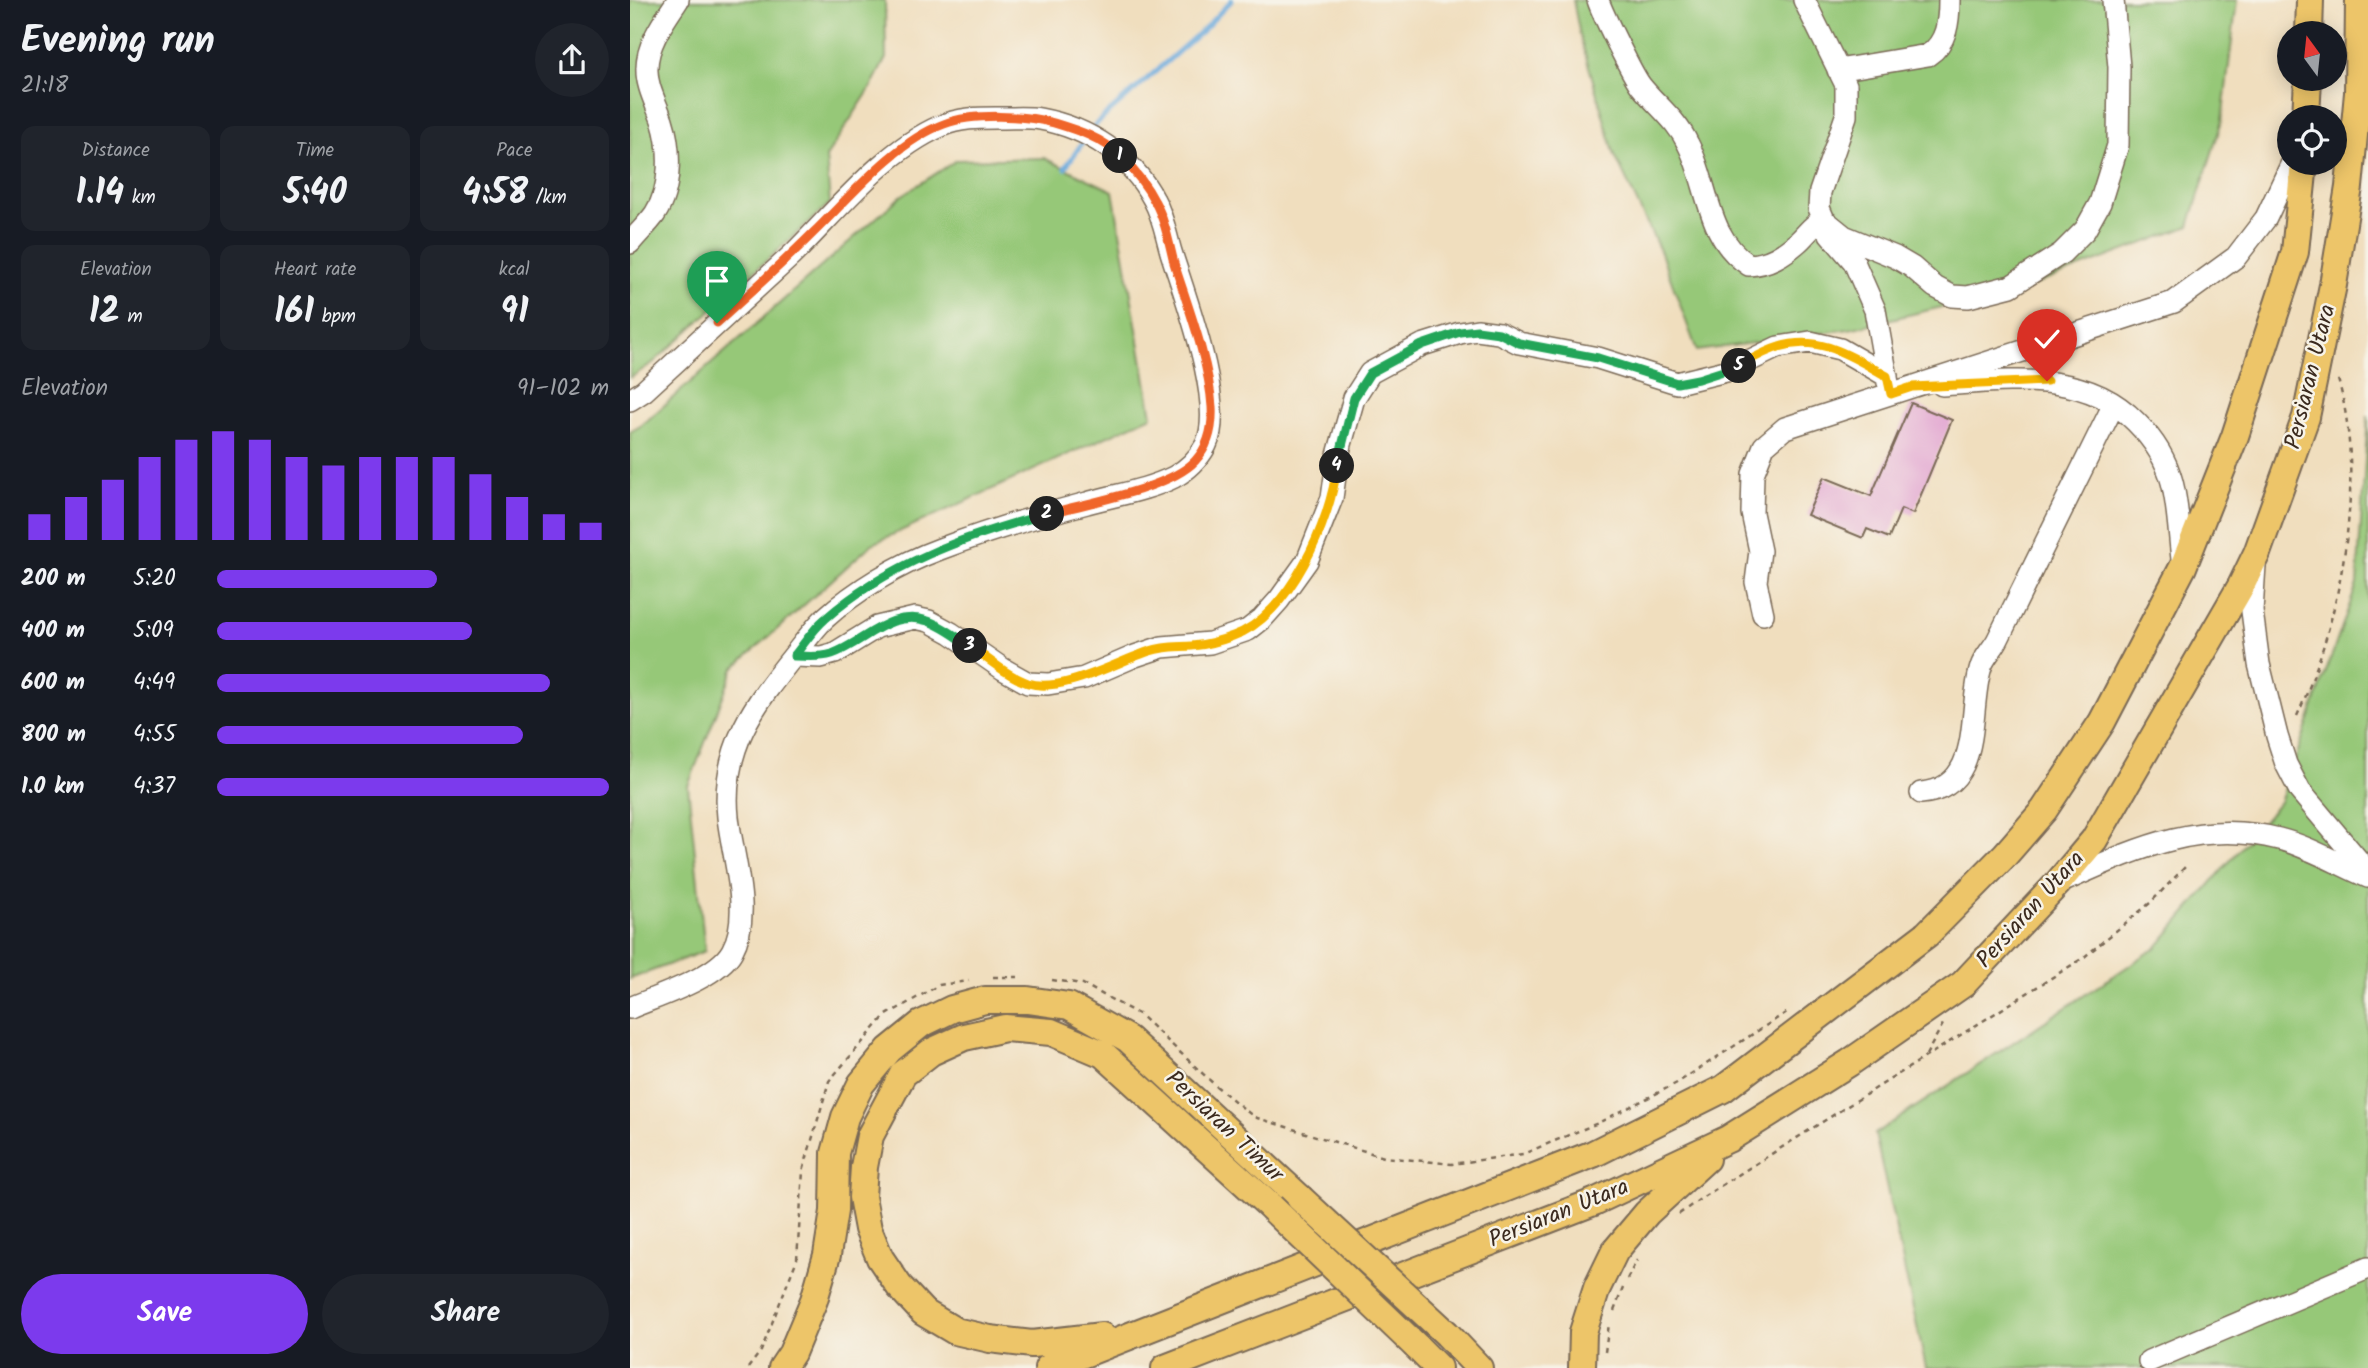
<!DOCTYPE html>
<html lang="en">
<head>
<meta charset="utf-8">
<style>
  body { margin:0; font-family:Kalam,sans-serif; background:#20242c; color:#f1f3f6; height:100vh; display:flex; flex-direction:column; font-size:26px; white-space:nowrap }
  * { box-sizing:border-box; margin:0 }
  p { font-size:23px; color:#9ea1a6 }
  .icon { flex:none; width:38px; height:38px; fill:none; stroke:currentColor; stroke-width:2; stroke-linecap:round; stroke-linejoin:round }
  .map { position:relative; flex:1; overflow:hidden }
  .drawer { display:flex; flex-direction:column; background:#171b24; width:630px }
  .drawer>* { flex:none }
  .needle { width:46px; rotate:345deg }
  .controls { position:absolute; left:1647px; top:21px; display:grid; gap:14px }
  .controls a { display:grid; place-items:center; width:70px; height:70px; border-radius:50%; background:#171b24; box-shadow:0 4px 18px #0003; font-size:35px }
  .pin { position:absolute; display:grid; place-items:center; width:60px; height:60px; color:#fff; margin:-72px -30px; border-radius:50% 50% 50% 0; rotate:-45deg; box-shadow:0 0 7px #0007 }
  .pin .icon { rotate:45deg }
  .km { position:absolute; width:35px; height:35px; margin:-18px; border-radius:50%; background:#222; color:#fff; font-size:19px; line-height:35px; text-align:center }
  .round { display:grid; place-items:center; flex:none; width:74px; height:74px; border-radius:37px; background:#20242c }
  .summary { display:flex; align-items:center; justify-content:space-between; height:119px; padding:0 21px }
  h1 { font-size:38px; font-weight:600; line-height:52px }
  .metrics { display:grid; grid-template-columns:repeat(3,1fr); gap:10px; height:119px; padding:7px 21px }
  .metrics div { display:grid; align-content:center; border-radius:14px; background:#20242c; text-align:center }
  .metrics b { font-size:35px; font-weight:600 }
  .metrics small { font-size:19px; font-weight:400 }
  .metrics p { font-size:19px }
  .chart { height:196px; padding:14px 21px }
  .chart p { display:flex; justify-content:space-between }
  .chart svg { width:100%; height:126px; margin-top:7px; stroke:#7c3aed; stroke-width:6 }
  .cta { display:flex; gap:14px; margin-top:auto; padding:14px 21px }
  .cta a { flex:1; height:80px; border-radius:42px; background:#7c3aed; color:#fff; font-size:28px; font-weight:600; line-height:80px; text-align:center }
  .cta a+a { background:#20242c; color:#f1f3f6 }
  ul { padding:0 21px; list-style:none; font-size:23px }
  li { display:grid; grid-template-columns:112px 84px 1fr; align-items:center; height:52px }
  li i { height:18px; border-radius:9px; background:#7c3aed }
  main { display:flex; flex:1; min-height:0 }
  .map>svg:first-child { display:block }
  .green { fill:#96c878; stroke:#68794b; stroke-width:2 }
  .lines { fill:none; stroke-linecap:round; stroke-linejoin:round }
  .stream { stroke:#69a9dc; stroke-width:5 }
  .building { fill:#e1a2d0 }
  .minor-casing { stroke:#7a6956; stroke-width:24 }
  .major-casing { stroke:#7a6956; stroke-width:30 }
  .path { stroke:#7a6956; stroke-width:2.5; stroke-dasharray:5 5; stroke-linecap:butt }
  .minor { stroke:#fff; stroke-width:21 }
  .major { stroke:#edc569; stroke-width:26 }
  .major-bridge-casing { stroke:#7a6956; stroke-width:30; stroke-linecap:butt }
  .major-bridge { stroke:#edc569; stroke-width:26 }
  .split-1-casing { stroke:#fff; stroke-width:14 }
  .split-2-casing { stroke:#fff; stroke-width:14 }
  .split-3-casing { stroke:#fff; stroke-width:14 }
  .split-4-casing { stroke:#fff; stroke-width:14 }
  .split-5-casing { stroke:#fff; stroke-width:14 }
  .split-6-casing { stroke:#fff; stroke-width:14 }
  .split-1 { stroke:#f0652b; stroke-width:9 }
  .split-2 { stroke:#f0652b; stroke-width:9 }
  .split-3 { stroke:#22a559; stroke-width:9 }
  .split-4 { stroke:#f5b400; stroke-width:9 }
  .split-5 { stroke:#22a559; stroke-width:9 }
  .split-6 { stroke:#f5b400; stroke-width:9 }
  .labels { text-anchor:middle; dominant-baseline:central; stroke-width:5; stroke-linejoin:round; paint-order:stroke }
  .street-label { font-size:23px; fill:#3b2a1e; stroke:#f7f3e8 }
</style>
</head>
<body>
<main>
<section class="drawer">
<div class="summary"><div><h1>Evening run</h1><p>21:18</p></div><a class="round"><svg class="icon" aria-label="share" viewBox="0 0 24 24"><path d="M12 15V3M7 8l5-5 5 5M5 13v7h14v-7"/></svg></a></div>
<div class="metrics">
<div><p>Distance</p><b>1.14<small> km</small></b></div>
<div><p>Time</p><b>5:40</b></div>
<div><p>Pace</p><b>4:58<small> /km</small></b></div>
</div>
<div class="metrics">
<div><p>Elevation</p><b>12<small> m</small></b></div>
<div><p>Heart rate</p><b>161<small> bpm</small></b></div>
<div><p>kcal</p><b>91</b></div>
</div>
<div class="chart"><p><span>Elevation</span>91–102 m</p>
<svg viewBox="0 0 160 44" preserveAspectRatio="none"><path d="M5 44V35M15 44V29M25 44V23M35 44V15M45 44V9M55 44V6M65 44V9M75 44V15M85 44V18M95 44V15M105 44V15M115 44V15M125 44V21M135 44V29M145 44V35M155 44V38"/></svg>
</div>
<ul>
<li><b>200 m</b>5:20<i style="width:56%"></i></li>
<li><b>400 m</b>5:09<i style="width:65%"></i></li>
<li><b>600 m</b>4:49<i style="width:85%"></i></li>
<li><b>800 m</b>4:55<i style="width:78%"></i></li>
<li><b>1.0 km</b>4:37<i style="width:100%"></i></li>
</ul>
<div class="cta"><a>Save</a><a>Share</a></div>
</section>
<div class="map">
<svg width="1738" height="1368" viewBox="0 0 1738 1368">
  <rect width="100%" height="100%" fill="#f7f3e8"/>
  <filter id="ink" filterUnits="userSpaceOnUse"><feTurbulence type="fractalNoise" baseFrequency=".0143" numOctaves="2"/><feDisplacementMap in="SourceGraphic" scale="14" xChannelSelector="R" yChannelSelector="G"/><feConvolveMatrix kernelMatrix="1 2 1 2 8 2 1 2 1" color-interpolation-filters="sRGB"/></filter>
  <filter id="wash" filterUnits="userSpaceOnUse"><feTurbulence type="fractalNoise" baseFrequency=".00686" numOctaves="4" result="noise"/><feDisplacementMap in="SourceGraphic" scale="28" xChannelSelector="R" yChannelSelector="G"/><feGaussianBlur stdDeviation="1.57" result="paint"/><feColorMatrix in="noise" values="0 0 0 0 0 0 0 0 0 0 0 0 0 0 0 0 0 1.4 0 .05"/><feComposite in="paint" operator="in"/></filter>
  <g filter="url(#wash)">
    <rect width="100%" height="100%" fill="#f0debe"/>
    <path class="green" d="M 0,0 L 255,0 L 256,58 L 240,89 L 196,157 L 200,203 L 24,362 L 0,378 Z
      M 943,0 L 1607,0 L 1592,121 L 1559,226 L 1401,286 L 1219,329 L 1067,351 L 1031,253 L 985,156 L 950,36 Z
      M 414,158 L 483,191 L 522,416 L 242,544 L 104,668 L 58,786 L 75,951 L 0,979 L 0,432 L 12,425 L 271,196 L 327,160 Z
      M 1738,415 L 1738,1368 L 1296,1368 L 1245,1134 L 1527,947 L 1650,802 L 1727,584 Z"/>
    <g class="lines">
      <path class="stream" d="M 461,131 L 468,122 L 574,29 L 602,0
        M 435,168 L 455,139"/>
    </g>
    <g id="blocks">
      <path class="building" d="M 1281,403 L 1322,420 L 1283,514 L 1271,509 L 1259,538 L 1237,529 L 1233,538 L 1177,515 L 1194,477 L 1241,496 Z"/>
    </g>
  </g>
  <g filter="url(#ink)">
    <use href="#blocks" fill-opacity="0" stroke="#7a6956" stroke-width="2"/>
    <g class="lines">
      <defs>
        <path id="minor" d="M 968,0 C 972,13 1003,76 1011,86 C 1027,106 1047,120 1058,144 C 1079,184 1076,238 1119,265 C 1139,264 1153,255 1168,242 C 1177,234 1182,225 1193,219
          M 1174,0 L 1216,85 L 1216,116 L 1190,192 L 1189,208 L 1200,234 L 1224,262 L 1245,310 L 1258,383
          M 1208,70 L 1298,55 C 1317,43 1319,21 1319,0
          M 1193,219 L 1214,236 L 1265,257 L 1282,267 L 1305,287 L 1322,296 L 1338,297 L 1381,286 L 1432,253 L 1455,230 L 1470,203 L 1488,145 L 1489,67 L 1483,0
          M 0,243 C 8,233 18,224 25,214 C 42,188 41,148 32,120 C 26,103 16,85 17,68 C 17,43 35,20 48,0
          M 1312,385 C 1379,381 1455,369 1506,422 C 1522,438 1536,459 1542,482 C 1549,509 1549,539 1553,567
          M 0,400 L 14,391 C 63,346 112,301 161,256 C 206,212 253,151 311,126 C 331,117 353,118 374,118 C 386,118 399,117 410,119 C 459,128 501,156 524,200 C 533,216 536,235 541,252 C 555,297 596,404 576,445 C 569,458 557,470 544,477 C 518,490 485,495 457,503 C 407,516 358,531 310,549 C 269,564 226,590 194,619 C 183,630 174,643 165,654 C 124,705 91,748 98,817 C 102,856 123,914 102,951 C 87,978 28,996 0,1008
          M 1625,565 L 1622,611 L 1629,664 L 1647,736 L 1656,764 L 1670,791 L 1738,872
          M 1133,614 L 1126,582 L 1130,551 L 1122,513 L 1123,474 L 1134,446 L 1155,428 L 1544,302 L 1606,257 L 1636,218 L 1662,163
          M 164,656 L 191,657 L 205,653 L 247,627 L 285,618 L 299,621 L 321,633 L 373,669 L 398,683 L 418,684 L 454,678 L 505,656 L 532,647 L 580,643 L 618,630 L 632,619 L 649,600 L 677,561 L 702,498 L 708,455 L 724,398 L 740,373 L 792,345 L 830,333 L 847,330 L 869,333 L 889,343 L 968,358 L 1047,383 L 1100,370 L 1148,347 L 1180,342 L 1210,349 L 1257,376
          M 1291,793 C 1355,788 1337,710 1351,667 C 1354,657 1363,649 1368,639 L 1484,404
          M 1429,883 C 1502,851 1567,818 1649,839 C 1678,846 1710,865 1738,877
          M 1519,1361 L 1738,1268"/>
        <path id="major" d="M 1679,33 L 1680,0
          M 1676,117 L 1678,79
          M 817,1334 L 849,1368
          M 472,1336 L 402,1344 L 360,1339 L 325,1331 L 293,1312 L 269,1286 L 250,1258 L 238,1229 L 232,1197 L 234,1167 L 240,1136 L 273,1074 L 301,1052 L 334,1037 L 375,1028 L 421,1032 L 473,1054 L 641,1207
          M 786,1346 L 808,1368
          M 152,1368 L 162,1353 L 184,1300 L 197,1255 L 204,1211 L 205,1153 L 215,1117 L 231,1084 L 259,1050 L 291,1024 L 322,1009 L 355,1000 L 398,1000 L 439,1006 L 498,1039 L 670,1198
          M 418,1368 L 963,1154 L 1093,1089 L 1297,934 L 1375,855 L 1414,810 L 1472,722 L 1553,567 L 1605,436 L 1665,252 L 1674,163
          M 535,1368 L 964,1202 L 1098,1139 L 1219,1063 L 1333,984 L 1427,884 L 1464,840 L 1611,586 L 1627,553 L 1676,417 L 1703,285 L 1719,187 L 1728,93 L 1729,0
          M 952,1368 L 953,1332 L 967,1288 L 985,1251 L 1017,1213 L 1076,1159"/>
      </defs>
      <use href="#minor" class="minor-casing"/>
      <use href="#major" class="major-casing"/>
      <path class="path" d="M 1667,716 C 1711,621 1738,478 1707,376
        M 363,977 L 391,977
        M 422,980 L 453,984 L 510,1015 L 586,1086 L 624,1117 L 754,1157 L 822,1164 L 893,1154 L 968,1123 L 1047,1083 L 1157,1012
        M 1296,1055 L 1313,1024
        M 1049,1214 L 1073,1197 L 1453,958 L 1520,903 L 1558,864
        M 997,1279 L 1007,1260
        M 984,1311 L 993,1288
        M 975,1352 L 979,1324
        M 118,1368 L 131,1351 L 167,1259 L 173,1171 L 199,1081 L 255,1016 L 309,985 L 339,981"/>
      <use href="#minor" class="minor"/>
      <use href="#major" class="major"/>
      <defs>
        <path id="major-bridge" d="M 670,1198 L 817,1334
          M 641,1207 L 786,1346"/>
      </defs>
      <use href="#major-bridge" class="major-bridge-casing"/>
      <use href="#major-bridge" class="major-bridge"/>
    </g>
  </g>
  <g class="lines" filter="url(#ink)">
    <defs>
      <path id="split-1" d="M 87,323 C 120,293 153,263 184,232 C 221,196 265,142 314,124 C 343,113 395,115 424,123 C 447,130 473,138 490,156"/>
      <path id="split-2" d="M 417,514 C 455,503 539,489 565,461 C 579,446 583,426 582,407 C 579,361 558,307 544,263 C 539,243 535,220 525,202 C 516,184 504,170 490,156"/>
      <path id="split-3" d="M 340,646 C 327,637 313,626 298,621 C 260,608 234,643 202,654 C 189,658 177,656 164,656 C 174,644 183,629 195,619 C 257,564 338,535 417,514"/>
      <path id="split-4" d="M 340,646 C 358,659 378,676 398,683 C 432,694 488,661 520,651 C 534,646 547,647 562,646 C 575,645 590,641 603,636 C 659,617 701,521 707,466"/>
      <path id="split-5" d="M 707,466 L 724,398 L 740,373 L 792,345 L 830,332 L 847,330 L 869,333 L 889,343 L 968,358 L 1047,383 L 1068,379 L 1109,366"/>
      <path id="split-6" d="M 1109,366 C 1122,359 1135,351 1149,347 C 1190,334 1222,357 1257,376 L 1261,394 L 1282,387 L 1417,381"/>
    </defs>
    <use href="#split-1" class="split-1-casing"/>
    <use href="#split-2" class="split-2-casing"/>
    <use href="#split-3" class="split-3-casing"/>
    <use href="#split-4" class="split-4-casing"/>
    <use href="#split-5" class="split-5-casing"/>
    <use href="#split-6" class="split-6-casing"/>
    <use href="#split-1" class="split-1"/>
    <use href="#split-2" class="split-2"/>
    <use href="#split-3" class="split-3"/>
    <use href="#split-4" class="split-4"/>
    <use href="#split-5" class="split-5"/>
    <use href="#split-6" class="split-6"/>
  </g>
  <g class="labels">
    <g class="street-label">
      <text transform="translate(1681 377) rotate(-76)">Persiaran Utara</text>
      <text transform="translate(1401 910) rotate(-48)">Persiaran Utara</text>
      <text transform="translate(594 1127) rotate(43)">Persiaran Timur</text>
      <text transform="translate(929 1214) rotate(-22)">Persiaran Utara</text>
    </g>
  </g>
</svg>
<div class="controls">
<a><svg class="needle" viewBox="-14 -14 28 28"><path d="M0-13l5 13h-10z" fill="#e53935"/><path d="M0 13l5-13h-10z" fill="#9ea1a6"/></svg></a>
<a><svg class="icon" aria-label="locate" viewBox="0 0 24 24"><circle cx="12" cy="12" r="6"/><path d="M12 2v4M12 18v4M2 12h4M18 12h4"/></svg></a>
</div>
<div class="pin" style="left:87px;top:323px;background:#1e9e55"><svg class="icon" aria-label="arrive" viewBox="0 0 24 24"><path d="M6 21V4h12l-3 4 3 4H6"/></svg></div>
<div class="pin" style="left:1417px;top:381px;background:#d93025"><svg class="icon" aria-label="check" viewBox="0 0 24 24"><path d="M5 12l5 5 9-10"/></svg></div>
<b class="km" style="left:490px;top:156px">1</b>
<b class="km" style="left:417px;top:514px">2</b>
<b class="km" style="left:340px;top:646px">3</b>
<b class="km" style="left:707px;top:466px">4</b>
<b class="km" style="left:1109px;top:366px">5</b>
</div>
</main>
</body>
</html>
